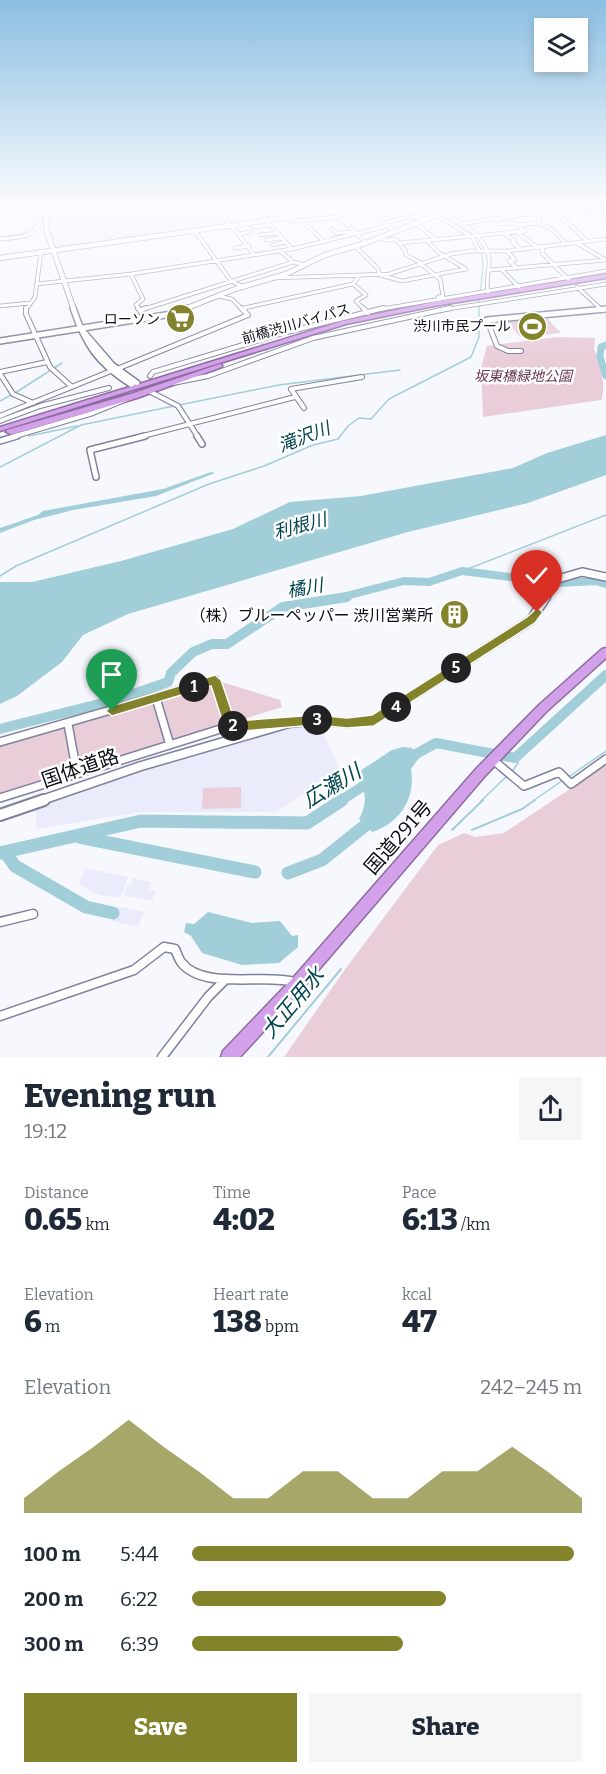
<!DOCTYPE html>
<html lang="en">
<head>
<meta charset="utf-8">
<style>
  body { margin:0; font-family:Bitter,"Noto Sans JP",serif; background:#f6f6f7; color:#1f2937; height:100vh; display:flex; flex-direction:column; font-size:22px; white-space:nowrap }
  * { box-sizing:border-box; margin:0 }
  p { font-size:20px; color:#747a83 }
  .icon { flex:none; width:33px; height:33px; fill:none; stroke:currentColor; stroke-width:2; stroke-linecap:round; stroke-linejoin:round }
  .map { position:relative; height:1057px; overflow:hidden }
  .details { display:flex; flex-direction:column; background:#fff; flex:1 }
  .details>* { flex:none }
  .tools { position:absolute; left:534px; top:18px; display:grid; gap:12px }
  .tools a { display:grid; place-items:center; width:54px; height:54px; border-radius:0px; background:#fff; box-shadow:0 3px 9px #0003; font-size:30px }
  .pin { position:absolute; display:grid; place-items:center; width:51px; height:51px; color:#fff; margin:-62px -26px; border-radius:50% 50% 50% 0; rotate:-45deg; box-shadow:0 0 6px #0007 }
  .pin .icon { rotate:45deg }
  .km { position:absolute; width:30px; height:30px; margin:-15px; border-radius:50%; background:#222; color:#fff; font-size:16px; line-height:30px; text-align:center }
  .round { display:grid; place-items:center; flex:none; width:63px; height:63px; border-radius:0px; background:#f6f6f7 }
  .head { display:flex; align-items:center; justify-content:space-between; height:102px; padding:0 24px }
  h1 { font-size:33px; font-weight:800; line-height:45px }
  .figures { display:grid; grid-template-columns:repeat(3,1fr); gap:9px; height:102px; padding:6px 24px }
  .figures div { display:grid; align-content:center }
  .figures b { font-size:30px; font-weight:800 }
  .figures small { font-size:16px; font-weight:400 }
  .figures p { font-size:16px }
  .chart { height:168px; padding:12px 24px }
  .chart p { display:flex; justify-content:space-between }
  .chart svg { width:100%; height:108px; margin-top:6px; fill:#83832c; opacity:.7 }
  .button { display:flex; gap:12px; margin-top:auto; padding:12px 24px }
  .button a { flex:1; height:69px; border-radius:0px; background:#83832c; color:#fff; font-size:24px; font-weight:800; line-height:69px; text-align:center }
  .button a+a { background:#f6f6f7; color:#1f2937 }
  ul { padding:0 24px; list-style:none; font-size:20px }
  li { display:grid; grid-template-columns:96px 72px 1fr; align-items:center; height:45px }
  li i { height:15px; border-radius:8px; background:#83832c }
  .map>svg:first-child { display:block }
  .built { fill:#eaecfb }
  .green { fill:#e9ceda }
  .water { fill:#a1ced8 }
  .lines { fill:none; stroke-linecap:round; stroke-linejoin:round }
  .stream-far1 { stroke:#a1ced8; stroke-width:1.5 }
  .stream { stroke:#a1ced8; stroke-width:2 }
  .river-far3 { stroke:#a1ced8; stroke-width:7 }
  .river-far2 { stroke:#a1ced8; stroke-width:8 }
  .river-far1 { stroke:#a1ced8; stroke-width:10 }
  .river { stroke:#a1ced8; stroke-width:13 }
  .street-tunnel { stroke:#d4d5db; stroke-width:4; stroke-dasharray:4 2; stroke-linecap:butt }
  .street-far4-casing { stroke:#7f829e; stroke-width:4.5 }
  .street-far3-casing { stroke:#7f829e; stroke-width:6 }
  .street-far2-casing { stroke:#7f829e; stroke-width:8 }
  .street-far1-casing { stroke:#7f829e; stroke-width:10 }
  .street-casing { stroke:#7f829e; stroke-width:11 }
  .secondary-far4-casing { stroke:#7f829e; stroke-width:6 }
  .secondary-far3-casing { stroke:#7f829e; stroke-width:8 }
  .secondary-far2-casing { stroke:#7f829e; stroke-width:10 }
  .secondary-far1-casing { stroke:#7f829e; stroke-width:11 }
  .secondary-casing { stroke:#7f829e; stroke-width:14 }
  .primary-casing { stroke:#8d6da0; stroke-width:7 }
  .highway-casing { stroke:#8d6da0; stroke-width:3 }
  .street-far4 { stroke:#fff; stroke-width:3 }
  .street-far3 { stroke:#fff; stroke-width:4 }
  .street-far2 { stroke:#fff; stroke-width:5 }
  .street-far1 { stroke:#fff; stroke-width:7 }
  .street { stroke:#fff; stroke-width:8 }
  .secondary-far4 { stroke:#fff; stroke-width:4.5 }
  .secondary-far3 { stroke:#fff; stroke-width:5 }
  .secondary-far2 { stroke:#fff; stroke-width:7 }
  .secondary-far1 { stroke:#fff; stroke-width:8 }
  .secondary { stroke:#fff; stroke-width:10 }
  .primary { stroke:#e5c6f2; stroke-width:5 }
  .highway { fill:#d3a0ea; fill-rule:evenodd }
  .route { fill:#83832c; stroke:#fff; stroke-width:1.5 }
  .labels { text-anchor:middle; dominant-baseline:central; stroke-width:5; stroke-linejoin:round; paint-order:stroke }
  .far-poi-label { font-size:14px; fill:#0c0d17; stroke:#fff; text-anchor:end }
  .far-street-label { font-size:14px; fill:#0c0d17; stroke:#fff }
  .far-park-label { font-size:14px; font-style:italic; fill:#67354f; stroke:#fff }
  .poi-label { font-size:16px; fill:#0c0d17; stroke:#fff; text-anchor:end }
  .water-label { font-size:18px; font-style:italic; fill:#00444f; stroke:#fff }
  .near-street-label { font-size:20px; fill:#0c0d17; stroke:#fff }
  .near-water-label { font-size:21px; font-style:italic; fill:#00444f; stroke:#fff }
</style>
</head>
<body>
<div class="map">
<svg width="606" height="1057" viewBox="0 0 606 1057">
  <rect width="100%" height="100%" fill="#f7f8fe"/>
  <path class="built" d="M 55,208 L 215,208 L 228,224 L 55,248 L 48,223 Z
    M 299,722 L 321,728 L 340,769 L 276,812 L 140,812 L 36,829 L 35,802 Z
    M 85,868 L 128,877 L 122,894 L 118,898 L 99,895 L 79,884 Z
    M 133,878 L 151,882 L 149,890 L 155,891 L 152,901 L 124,895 L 127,885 L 131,885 Z
    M 118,906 L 144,912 L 138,927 L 112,921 Z"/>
  <path class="green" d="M 545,316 L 561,333 L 520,337 L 504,319 Z
    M 557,337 L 595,338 L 594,349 L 598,358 L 606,358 L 598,360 C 602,373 606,388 601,400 L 483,417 L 481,368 L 487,346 Z
    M 215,680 L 280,700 L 282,707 L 0,796 L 0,739 Z
    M 606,765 L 606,1057 L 284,1057 L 346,968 L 438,845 L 464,833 L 475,837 L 504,833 Z
    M 241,787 L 241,808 L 202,809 L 203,788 Z"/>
  <path class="water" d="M 606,435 L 606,475 L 528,503 L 408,532 L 128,614 L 83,635 L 62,662 L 17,696 L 0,704 L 0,582 L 32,582 L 121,561 L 233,529 L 290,502 L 361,496 L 513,468 L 547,453 Z
    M 211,472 L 215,473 L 156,496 L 73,510 L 34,520 L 0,533 L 0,528 L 38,515 L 43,511 L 163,489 Z
    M 403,747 L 412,748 L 419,758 L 411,769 C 416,798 400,823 372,832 L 359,819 C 366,806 368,793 358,782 L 360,771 L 392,750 Z
    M 208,912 L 252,923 L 280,921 L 292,936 L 298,935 L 298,947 L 279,963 L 242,965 L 202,953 L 191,936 L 184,932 L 186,923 L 194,924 Z"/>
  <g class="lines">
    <path class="stream-far1" d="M 429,209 L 438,214
      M 462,229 C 488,246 484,264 480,292
      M 0,237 L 20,234 L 33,228 L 38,208
      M 15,393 L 62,363
      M 0,401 L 11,395
      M 179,405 L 279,385 L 400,370
      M 29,436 L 77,426
      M 0,467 L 81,425 L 174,406
      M 460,572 L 606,515
      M 0,576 L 16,566 L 209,484 L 264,466 L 313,445 L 338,439 L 348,426 L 359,418 L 371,419 L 389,399 L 471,357 L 479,337 L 479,299
      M 512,772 L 518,763 L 515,758
      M 567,778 L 606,751
      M 481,801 L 508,775
      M 533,801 L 563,780"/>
    <path class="stream" d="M 452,830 L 483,800
      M 472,830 L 522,809 L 535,800
      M 168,1057 L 189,1029
      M 268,1057 L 341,969"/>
    <path class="river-far3" d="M 606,345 L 601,347 L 600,357 L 606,376"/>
    <path class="river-far2" d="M 338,598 L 404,581 L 429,582 L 462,571 L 558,583 L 596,581 L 606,584"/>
    <path class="river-far1" d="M 0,729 L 119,699 L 168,682 L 171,673 L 193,652 L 212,644 L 227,644 L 283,607 L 347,597
      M 407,759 L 436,743 L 515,758 L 606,675
      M 340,801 L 371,781"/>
    <path class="river" d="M 79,837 L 255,872
      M 5,852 L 15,866 L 86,907 L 113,913
      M 0,853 L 141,821 L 307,823 L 342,800
      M 288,873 L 322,860 L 367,824"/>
    <path class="street-tunnel" d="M 261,344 L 268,350"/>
    <defs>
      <path id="street-far4" d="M 217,208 L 231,226
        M 255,208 L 292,249
        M 331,208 L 366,243
        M 363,208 L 395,231
        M 394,208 L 409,217
        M 425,208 L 472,237 L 479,250
        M 435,208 C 455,221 485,231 489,259 C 490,270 485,281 488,292
        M 479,208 L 500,224 L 515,223 L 517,225
        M 552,208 L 587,241
        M 0,210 L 9,208
        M 482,210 L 495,208
        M 590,211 L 591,214 L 606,221
        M 590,211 L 606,209
        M 302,220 L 324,242
        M 293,221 L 339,217
        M 384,223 L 409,217 L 429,218
        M 415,223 L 436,240
        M 539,223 L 553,230 L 566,244
        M 461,224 L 554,210
        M 232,226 L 254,255
        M 253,227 L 269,225
        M 332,229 L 336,233 L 352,232
        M 195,231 L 231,281 L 244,287
        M 516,232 L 537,247
        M 239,234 L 250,232
        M 260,235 L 277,233
        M 506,235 L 515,240 L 512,242 L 520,249
        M 379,237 L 386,240 L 395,239 L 405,250 L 406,255 L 423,264
        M 0,239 C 12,238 36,238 40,223 C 41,218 41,213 42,208
        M 266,240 L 282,238
        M 399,243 L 525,231 L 517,225 L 539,223 L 540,219 L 536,213 L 526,208
        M 577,243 L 604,259
        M 272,245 L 286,242
        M 355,246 L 378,269 L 380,275 L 402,281 L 466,269 L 439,253 L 427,241
        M 540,246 L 543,249 L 542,253 L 569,280
        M 235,248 L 249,246
        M 280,251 L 293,262 L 305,265
        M 507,251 L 515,260 L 509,261 L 517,268
        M 421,264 L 440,279 L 443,296 L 438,297
        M 501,269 L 519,287
        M 490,270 L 606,260
        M 131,274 L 143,299 L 136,305 L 140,310
        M 272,278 L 389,274 L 451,254 L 471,251 L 507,251 L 606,239
        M 36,284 L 131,274 L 292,249 L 387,226
        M 353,284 L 366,295 L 356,301 L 365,310
        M 577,287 L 601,309
        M 218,296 L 232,299 L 243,310
        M 0,306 L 30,303
        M 26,310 L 35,297 L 41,252
        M 141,310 L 293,262
        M 245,310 L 244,308 L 353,284 L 359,276
        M 376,310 L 606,271
        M 442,310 L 606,284"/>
      <path id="street-far3" d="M 26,308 L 26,314 L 50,367 L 72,387
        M 138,308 L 146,319
        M 363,308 L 368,313
        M 141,310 L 146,308
        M 487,320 L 497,346 L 508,351 L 521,351
        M 117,369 L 248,315 L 241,308
        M 0,372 L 47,362
        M 0,374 L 13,394 L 33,403
        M 150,376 L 153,372 L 283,333 L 384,308
        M 173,383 L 208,376 L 313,338 L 450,308
        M 149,391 L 178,406 L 198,437
        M 304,408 L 291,389 L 362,377
        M 0,416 L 111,371
        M 0,421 L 40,406 L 109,388
        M 12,437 L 93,413 L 132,397
        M 139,437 L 295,397"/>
      <path id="street-far2" d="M 197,436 L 202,444
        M 0,441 L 17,436
        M 96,477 L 90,450 L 145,436"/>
      <path id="street-far1" d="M 156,698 L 170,745
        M 68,724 L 77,773
        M 0,742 L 215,680 L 230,726
        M 493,760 L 524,786 L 559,772 L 571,784 L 606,759
        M 0,798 L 230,726 L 275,724"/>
      <path id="street" d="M 0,922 L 33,914
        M 0,1016 L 134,970 L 164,947 L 175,949 C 177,953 178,958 181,962 C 203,991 264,973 295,982
        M 162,1057 L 208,997 L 226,979"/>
      <path id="secondary-far4" d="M 53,208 L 46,220 L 46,229 L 74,310
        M 0,258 L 355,208
        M 182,310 L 235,289 L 286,274 L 325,255 L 366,243 L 454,208
        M 596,310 L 606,309"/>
      <path id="secondary-far3" d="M 73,308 C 86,346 98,363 132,385
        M 487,320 L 606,309
        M 81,329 L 112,365 L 137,383
        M 0,341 L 172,314 L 186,308"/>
      <path id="secondary-far2" d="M 545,598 L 558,579 L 582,572 L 606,577"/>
      <path id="secondary-far1" d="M 39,801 L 141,766 L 289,723 L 316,720 L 347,723 L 374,720 L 531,620 L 546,597"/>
      <path id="secondary" d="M 0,815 L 44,800"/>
      <path id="primary" d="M 583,208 L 606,216"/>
      <path id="highway" d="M 606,274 L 606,278 L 434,306 L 346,324 L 0,431 L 0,427 L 343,321 L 434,302 Z
        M 220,364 L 222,365 L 222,367 L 137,398 L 13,434 L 10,434 L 6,432 L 7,430 L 131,394 Z
        M 606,648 L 606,658 L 547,711 L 484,777 L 303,988 L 240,1057 L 221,1057 L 223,1051 L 293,978 L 476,769 L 539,705 L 602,649 Z"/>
    </defs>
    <use href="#street-far4" class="street-far4-casing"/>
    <use href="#street-far3" class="street-far3-casing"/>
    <use href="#street-far2" class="street-far2-casing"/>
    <use href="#street-far1" class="street-far1-casing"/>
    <use href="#street" class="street-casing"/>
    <use href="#secondary-far4" class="secondary-far4-casing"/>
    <use href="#secondary-far3" class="secondary-far3-casing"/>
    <use href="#secondary-far2" class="secondary-far2-casing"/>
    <use href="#secondary-far1" class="secondary-far1-casing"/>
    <use href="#secondary" class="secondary-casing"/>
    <use href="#primary" class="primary-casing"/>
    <use href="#highway" class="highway-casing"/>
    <use href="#street-far4" class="street-far4"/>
    <use href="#street-far3" class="street-far3"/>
    <use href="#street-far2" class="street-far2"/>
    <use href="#street-far1" class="street-far1"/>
    <use href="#street" class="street"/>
    <use href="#secondary-far4" class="secondary-far4"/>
    <use href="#secondary-far3" class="secondary-far3"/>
    <use href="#secondary-far2" class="secondary-far2"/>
    <use href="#secondary-far1" class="secondary-far1"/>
    <use href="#secondary" class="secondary"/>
    <use href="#primary" class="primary"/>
    <use href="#highway" class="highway"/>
  </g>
  <linearGradient id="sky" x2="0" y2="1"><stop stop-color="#8bbee2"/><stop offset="0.58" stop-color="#fbfcff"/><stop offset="1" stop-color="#fbfcff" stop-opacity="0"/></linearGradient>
  <rect width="606" height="356" fill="url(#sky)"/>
  <path class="route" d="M 537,608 L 543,612 L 535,623 L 374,726 L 347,728 L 316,725 L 230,732 L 224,726 L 211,686 L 112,716 L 106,711 L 112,706 L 215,675 L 221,680 L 235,721 L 316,715 L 347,718 L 372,715 L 527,617 Z"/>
  <defs>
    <symbol id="supermarket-disc" viewBox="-11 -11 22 22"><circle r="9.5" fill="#83832c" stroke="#fff"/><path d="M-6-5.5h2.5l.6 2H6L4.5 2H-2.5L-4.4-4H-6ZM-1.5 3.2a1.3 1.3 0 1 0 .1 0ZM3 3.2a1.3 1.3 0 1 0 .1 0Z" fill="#fff"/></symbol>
    <symbol id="stadium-disc" viewBox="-11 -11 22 22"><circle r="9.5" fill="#83832c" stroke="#fff"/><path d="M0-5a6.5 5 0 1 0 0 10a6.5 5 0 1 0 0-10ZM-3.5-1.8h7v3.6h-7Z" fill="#fff"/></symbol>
    <symbol id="building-disc" viewBox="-11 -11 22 22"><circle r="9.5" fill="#83832c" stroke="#fff"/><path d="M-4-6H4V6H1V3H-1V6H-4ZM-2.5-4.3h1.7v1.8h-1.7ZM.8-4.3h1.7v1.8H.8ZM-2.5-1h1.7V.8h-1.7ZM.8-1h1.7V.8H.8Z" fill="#fff"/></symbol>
  </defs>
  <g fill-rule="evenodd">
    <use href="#supermarket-disc" x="164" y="302" width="33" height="33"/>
    <use href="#stadium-disc" x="516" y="310" width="33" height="33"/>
    <use href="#building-disc" x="438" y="598" width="33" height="33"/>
  </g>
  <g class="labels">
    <g class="far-poi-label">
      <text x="160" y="319">ローソン</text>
      <text x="511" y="326">渋川市民プール</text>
    </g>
    <g class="far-street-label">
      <text transform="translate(296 324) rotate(-16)">前橋渋川バイパス</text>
    </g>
    <g class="far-park-label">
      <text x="523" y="376">坂東橋緑地公園</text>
    </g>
    <g class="poi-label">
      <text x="433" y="615">（株）ブルーペッパー 渋川営業所</text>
    </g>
    <g class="water-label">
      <text transform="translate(304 437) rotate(-21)">滝沢川</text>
      <text transform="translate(300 526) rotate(-15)">利根川</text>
      <text transform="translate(305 588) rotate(-10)">橘川</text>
    </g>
    <g class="near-street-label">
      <text transform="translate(80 768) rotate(-19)">国体道路</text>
      <text transform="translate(398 837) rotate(-49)">国道291号</text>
    </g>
    <g class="near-water-label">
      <text transform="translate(332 786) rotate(-31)">広瀬川</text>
      <text transform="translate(293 1003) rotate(-50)">大正用水</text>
    </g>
  </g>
</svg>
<div class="tools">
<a><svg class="icon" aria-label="layers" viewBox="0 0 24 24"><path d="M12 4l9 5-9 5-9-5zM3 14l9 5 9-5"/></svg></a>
</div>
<div class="pin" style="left:112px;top:711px;background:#1e9e55"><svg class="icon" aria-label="arrive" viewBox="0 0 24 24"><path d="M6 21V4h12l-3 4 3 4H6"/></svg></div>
<div class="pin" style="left:537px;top:612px;background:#d93025"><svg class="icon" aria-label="check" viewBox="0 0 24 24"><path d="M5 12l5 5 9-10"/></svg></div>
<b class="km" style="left:194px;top:687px">1</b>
<b class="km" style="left:233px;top:726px">2</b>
<b class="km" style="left:317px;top:720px">3</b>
<b class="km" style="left:396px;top:707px">4</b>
<b class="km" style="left:456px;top:668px">5</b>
</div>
<section class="details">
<div class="head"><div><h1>Evening run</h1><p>19:12</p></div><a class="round"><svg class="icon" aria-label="share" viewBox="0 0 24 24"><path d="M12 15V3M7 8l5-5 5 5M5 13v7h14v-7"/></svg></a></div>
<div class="figures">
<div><p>Distance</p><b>0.65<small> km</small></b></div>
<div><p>Time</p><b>4:02</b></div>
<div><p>Pace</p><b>6:13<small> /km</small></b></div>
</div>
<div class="figures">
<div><p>Elevation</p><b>6<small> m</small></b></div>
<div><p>Heart rate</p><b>138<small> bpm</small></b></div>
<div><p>kcal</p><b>47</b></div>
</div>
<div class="chart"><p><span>Elevation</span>242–245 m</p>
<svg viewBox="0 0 160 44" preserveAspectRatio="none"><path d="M0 44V38L10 27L20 17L30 6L40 17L50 27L60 38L70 38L80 27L90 27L100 38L110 38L120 27L130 27L140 17L150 27L160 38V44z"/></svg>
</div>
<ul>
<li><b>100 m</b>5:44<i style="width:98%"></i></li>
<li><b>200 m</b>6:22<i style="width:65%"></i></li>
<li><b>300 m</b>6:39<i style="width:54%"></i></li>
</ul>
<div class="button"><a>Save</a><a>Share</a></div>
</section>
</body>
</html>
